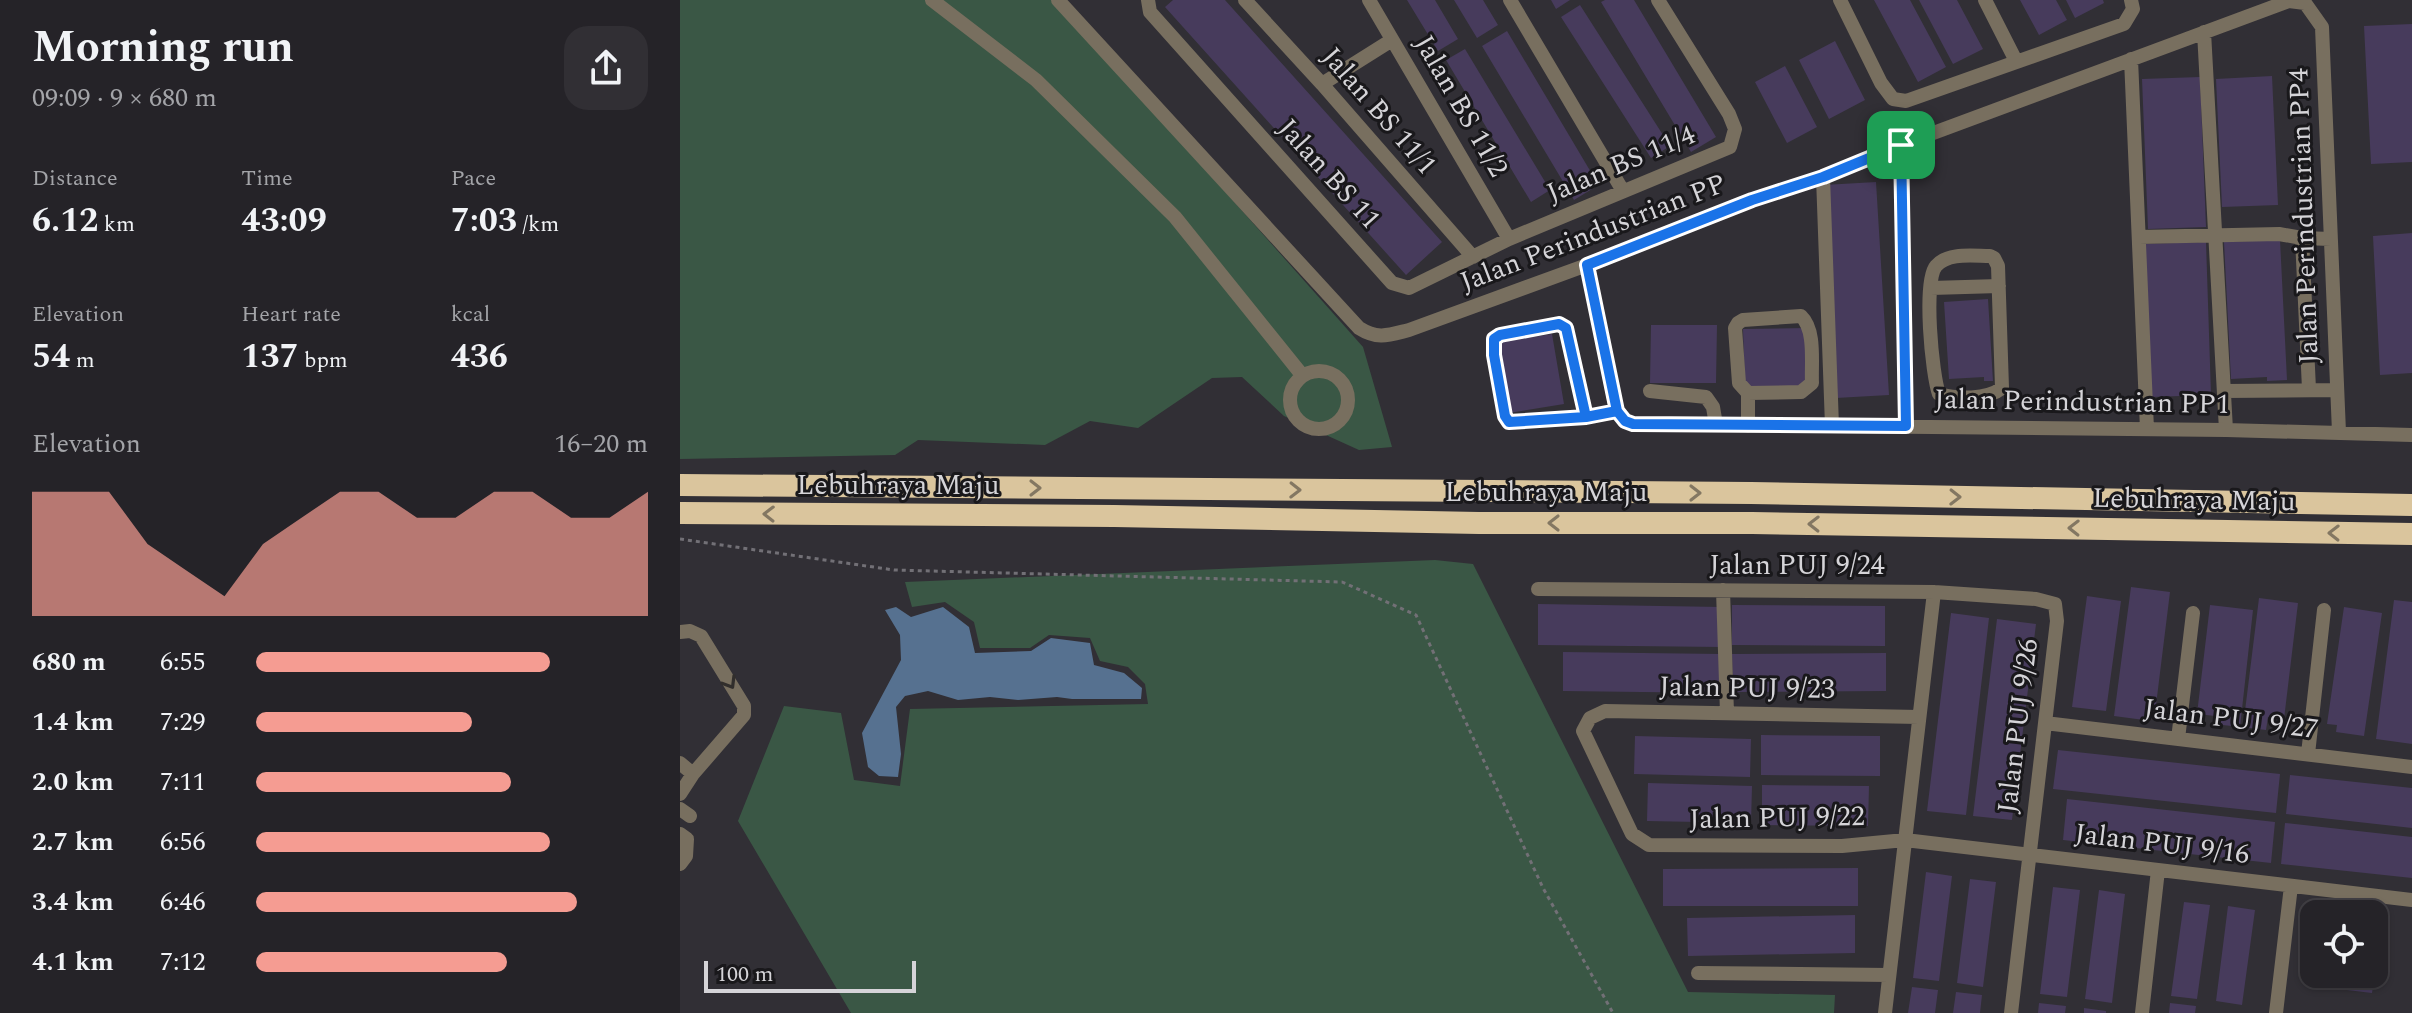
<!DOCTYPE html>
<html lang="en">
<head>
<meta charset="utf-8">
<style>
  body { margin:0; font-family:Spectral,serif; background:#312f34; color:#f1f3f6; height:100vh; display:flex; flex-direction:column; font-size:30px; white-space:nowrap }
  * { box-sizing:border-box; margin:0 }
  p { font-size:26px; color:#a3a4a8 }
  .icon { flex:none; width:44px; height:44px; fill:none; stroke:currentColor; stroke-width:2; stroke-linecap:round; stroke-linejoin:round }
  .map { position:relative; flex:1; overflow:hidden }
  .details { display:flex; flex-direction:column; background:#252328; width:680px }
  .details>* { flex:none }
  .controls { position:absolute; left:1620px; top:900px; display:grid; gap:16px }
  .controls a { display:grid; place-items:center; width:88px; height:88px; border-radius:16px; background:#252328; box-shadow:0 2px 6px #0004,0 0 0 2px #424045; font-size:40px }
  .scale { position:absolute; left:24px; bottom:20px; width:212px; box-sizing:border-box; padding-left:8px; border:4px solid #d5d4d8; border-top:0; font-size:22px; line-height:28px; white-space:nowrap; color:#d5d4d8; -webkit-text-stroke:6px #19181b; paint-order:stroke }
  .pin { position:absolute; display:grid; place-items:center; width:68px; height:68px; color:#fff; margin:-34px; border-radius:16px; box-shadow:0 4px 12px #0006 }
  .round { display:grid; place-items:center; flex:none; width:84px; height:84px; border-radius:24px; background:#312f34 }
  .head { display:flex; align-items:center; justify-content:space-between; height:136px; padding:0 32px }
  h1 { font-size:44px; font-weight:700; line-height:60px }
  .metrics { display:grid; grid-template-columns:repeat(3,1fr); gap:12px; height:136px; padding:8px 32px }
  .metrics div { display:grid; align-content:center }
  .metrics b { font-size:34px; font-weight:700 }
  .metrics small { font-size:22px; font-weight:400 }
  .metrics p { font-size:22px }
  .chart { height:224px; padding:16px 32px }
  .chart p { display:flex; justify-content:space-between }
  .chart svg { width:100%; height:144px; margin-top:8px; fill:#f59c92; opacity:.7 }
  ul { padding:0 32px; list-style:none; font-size:26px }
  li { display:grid; grid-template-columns:128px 96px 1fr; align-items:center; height:60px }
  li i { height:20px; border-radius:10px; background:#f59c92 }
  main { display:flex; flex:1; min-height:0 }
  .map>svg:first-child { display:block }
  .green { fill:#3a5745 }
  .water { fill:#567190 }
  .building { fill:#473b5c }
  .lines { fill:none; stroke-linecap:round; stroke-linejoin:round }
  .path { stroke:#727076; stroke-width:3; stroke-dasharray:4 4; stroke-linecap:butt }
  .minor { stroke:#786f5f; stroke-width:14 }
  .highway { stroke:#dac59d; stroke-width:22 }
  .oneway { stroke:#837762 }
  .oneway2 { stroke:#312e2c }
  .route-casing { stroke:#fff; stroke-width:16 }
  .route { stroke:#1a73e8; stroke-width:10 }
  .labels { text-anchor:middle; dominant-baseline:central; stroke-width:6; stroke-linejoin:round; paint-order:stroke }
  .street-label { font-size:28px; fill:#d5d4d8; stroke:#19181b }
</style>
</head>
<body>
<main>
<section class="details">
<div class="head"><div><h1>Morning run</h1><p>09:09 · 9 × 680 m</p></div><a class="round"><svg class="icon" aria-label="share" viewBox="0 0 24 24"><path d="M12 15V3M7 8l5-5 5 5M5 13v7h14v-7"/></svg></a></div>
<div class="metrics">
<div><p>Distance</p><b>6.12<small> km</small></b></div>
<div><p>Time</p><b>43:09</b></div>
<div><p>Pace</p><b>7:03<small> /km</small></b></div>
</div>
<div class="metrics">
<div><p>Elevation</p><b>54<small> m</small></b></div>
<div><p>Heart rate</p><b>137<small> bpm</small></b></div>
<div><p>kcal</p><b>436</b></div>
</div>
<div class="chart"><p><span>Elevation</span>16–20 m</p>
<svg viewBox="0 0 160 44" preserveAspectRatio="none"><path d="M0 44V6L10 6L20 6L30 22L40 30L50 38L60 22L70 14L80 6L90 6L100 14L110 14L120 6L130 6L140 14L150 14L160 6V44z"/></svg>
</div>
<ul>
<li><b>680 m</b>6:55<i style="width:75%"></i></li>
<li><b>1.4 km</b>7:29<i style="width:55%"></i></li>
<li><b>2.0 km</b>7:11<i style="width:65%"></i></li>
<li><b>2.7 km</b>6:56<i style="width:75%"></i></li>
<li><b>3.4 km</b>6:46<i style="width:82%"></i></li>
<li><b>4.1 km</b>7:12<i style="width:64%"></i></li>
</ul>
</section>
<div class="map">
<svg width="1732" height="1013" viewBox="0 0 1732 1013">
  <rect width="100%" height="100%" fill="#312f35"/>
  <path class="green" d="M 0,0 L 375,0 L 683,347 L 712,447 L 679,450 L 604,416 L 562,377 L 532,378 L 458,428 L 410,421 L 365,445 L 238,440 L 215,455 L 0,459 Z
    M 755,560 L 793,564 L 1008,992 L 1155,995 L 1154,1013 L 171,1013 L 58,821 L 104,706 L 161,713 L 174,780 L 220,786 L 230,709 L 468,704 L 465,684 L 448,667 L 420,661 L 410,638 L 369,635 L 350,648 L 300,648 L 294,622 L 265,602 L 232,607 L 225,582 Z"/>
  <path class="water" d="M 216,607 L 231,617 L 263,607 L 289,627 L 295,653 L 351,651 L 371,638 L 410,643 L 414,665 L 444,673 L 462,688 L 461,699 L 392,699 L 377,697 L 338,700 L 310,697 L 278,700 L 248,691 L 225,696 L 216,707 L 221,754 L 218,777 L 199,776 L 188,767 L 182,733 L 221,660 L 220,635 L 205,610 Z"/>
  <path class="building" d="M 493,0 L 545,0 L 762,242 L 726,275 L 485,7 Z
    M 727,0 L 755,0 L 778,39 L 758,51 Z
    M 774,0 L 803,0 L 818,25 L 797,38 Z
    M 871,0 L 890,0 L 876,9 Z
    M 925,0 L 954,0 L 1036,137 L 1011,152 L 921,2 Z
    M 1194,0 L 1230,0 L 1266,67 L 1238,82 Z
    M 1239,0 L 1277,0 L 1303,49 L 1273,64 Z
    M 1340,0 L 1376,0 L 1387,20 L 1359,35 Z
    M 1386,0 L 1423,0 L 1424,3 L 1395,18 Z
    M 900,5 L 990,146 L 971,158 L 881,17 Z
    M 1732,24 L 1732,162 L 1691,164 L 1684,26 Z
    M 827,31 L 915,179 L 909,182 L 912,189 L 894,200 L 802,46 Z
    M 1155,41 L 1185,100 L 1149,119 L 1119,60 Z
    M 785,49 L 870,190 L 851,202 L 766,60 Z
    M 1105,66 L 1137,127 L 1107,143 L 1075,82 Z
    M 1592,76 L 1598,205 L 1542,207 L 1536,79 Z
    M 1520,77 L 1526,227 L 1468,229 L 1462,79 Z
    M 1196,182 L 1209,395 L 1156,398 L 1144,185 Z
    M 1732,233 L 1732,373 L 1700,375 L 1693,236 Z
    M 1600,240 L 1607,380 L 1587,381 L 1587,377 L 1551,379 L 1544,242 Z
    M 1526,242 L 1531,395 L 1470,397 L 1465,244 Z
    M 1308,299 L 1313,381 L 1304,381 L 1304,377 L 1269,379 L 1264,302 Z
    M 971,325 L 1037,325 L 1036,383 L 970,383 Z
    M 1127,328 L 1128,386 L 1065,387 L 1063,329 Z
    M 872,334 L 884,404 L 829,413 L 817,343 Z
    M 1451,587 L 1490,592 L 1476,705 L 1466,703 L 1464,720 L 1434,716 Z
    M 1407,596 L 1441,601 L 1426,711 L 1392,707 Z
    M 1579,598 L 1618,603 L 1604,719 L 1588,717 L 1586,730 L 1563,727 Z
    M 1714,600 L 1732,602 L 1732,744 L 1696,739 Z
    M 858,604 L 1042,607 L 1042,647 L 858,645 Z
    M 1052,605 L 1205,606 L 1205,646 L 1052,645 Z
    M 1530,605 L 1573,610 L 1560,727 L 1534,724 L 1535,716 L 1517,714 Z
    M 1664,607 L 1702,613 L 1684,736 L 1656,732 L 1657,725 L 1647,724 Z
    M 1271,613 L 1309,618 L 1286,815 L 1247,811 Z
    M 1317,619 L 1356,624 L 1332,820 L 1293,816 Z
    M 883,652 L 1041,654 L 1041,693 L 883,691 Z
    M 1206,653 L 1206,691 L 1053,692 L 1052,654 Z
    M 1081,735 L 1200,736 L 1200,776 L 1081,775 Z
    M 955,736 L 1071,739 L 1070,777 L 954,774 Z
    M 1378,750 L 1600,774 L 1596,813 L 1373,789 Z
    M 1610,775 L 1732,788 L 1732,828 L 1606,814 Z
    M 968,783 L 1072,786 L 1071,823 L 967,821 Z
    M 1082,785 L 1189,786 L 1188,826 L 1082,825 Z
    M 1387,799 L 1595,822 L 1591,863 L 1383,840 Z
    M 1605,823 L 1732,837 L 1732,878 L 1601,864 Z
    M 1178,868 L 1178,906 L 983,906 L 983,869 Z
    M 1246,872 L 1272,876 L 1259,981 L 1233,978 Z
    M 1290,879 L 1316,882 L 1303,987 L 1277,983 Z
    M 1373,887 L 1400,890 L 1387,997 L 1360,994 Z
    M 1419,890 L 1445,894 L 1432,1003 L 1405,999 Z
    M 1504,902 L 1530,905 L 1517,999 L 1491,996 Z
    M 1548,906 L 1575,910 L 1562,1005 L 1536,1001 Z
    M 1175,915 L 1175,953 L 1008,956 L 1007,918 Z
    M 1630,915 L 1634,915 L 1634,940 L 1627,939 Z
    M 1628,959 L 1634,959 L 1634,974 L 1695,974 L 1692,993 L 1625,985 Z
    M 1232,987 L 1258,990 L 1255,1013 L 1228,1013 Z
    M 1276,992 L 1302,995 L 1300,1013 L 1273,1013 Z
    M 1359,1003 L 1386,1006 L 1385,1013 L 1358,1013 Z
    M 1490,1003 L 1516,1006 L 1515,1013 L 1489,1013 Z
    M 1404,1008 L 1426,1011 L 1426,1013 L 1404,1013 Z"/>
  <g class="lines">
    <path class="path" d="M 0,539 L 214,570 L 662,582 L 736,615 L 863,888 L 933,1013"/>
    <path class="minor" d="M 252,0 L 356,80 L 495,217 L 622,375
      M 378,0 L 679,328 C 698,340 709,335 729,330 L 907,265 L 1072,200 L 1143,177 L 1221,145 L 1609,1 L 1625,3 L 1642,27 L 1659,432
      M 468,0 L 470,12 L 712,283 L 729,288 L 829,239 L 1050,147 L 1055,129 L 1049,114 L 978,0
      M 565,0 L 642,84 L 793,257
      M 689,0 L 829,239
      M 830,0 L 943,191
      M 1160,0 L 1201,83 L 1213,99 L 1226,101 L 1444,24 L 1453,9 L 1451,0
      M 1305,0 L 1336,61
      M 1524,32 L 1546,430
      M 1451,59 L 1467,429
      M 642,84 L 712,40
      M 1221,145 L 1226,426
      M 1143,177 L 1152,426
      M 1459,237 L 1599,234 L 1622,238 L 1651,239
      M 1622,238 L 1629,389
      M 1310,256 L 1314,258 L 1318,266 L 1322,388 C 1307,400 1277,399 1259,394 C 1252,375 1243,281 1256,266 C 1268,252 1293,256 1310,256 Z
      M 907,265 L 935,404 C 939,415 942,420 953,424 L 1546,430 L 1732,435
      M 1251,288 L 1319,286
      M610 400a29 29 0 1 1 58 0a29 29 0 1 1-58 0Z
      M 970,391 L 1026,397 L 1033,407 L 1036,425
      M 1544,391 L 1657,390
      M 906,417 L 886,328 L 879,324 L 820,335 L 814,339 L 814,355 L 825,416 L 829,422 L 906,417 L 937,411
      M 1068,426 L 1068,393 L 1059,383 L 1055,328 L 1058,323 L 1063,320 L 1121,316 C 1136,330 1131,363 1132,383 L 1121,392 L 1068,393
      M 858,589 L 1254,592 L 1356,599 L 1375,604 L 1377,621 L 1331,1013
      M 1043,590 L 1047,713
      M 0,632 L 10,631 L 21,636 L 64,706 L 64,715 L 13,774 L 0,794
      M 1239,717 L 925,711 L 910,718 L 903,731 L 952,834 L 969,845 L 1162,846 L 1225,840 L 1732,900
      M 1365,723 L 1732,767
      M 1498,739 L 1513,613
      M 1628,754 L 1644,610
      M 0,763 L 13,774
      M 0,809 L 10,816
      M 0,834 L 7,839 L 6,856 L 0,864
      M 1018,973 L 1209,975
      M 1205,1013 L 1254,592
      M 1462,1013 L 1478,870
      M 1596,1013 L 1611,886"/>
    <path class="highway" d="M 0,485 L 1071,493 L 1732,505
      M 0,513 L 434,516 L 799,523 L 1072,523 L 1732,534"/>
  </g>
  <defs><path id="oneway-chevron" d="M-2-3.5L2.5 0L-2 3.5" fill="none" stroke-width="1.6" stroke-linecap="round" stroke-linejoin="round" transform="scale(2)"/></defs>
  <g class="oneway">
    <use href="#oneway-chevron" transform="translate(355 488)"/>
    <use href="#oneway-chevron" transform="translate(615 490) rotate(1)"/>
    <use href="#oneway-chevron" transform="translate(1015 493)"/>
    <use href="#oneway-chevron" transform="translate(1275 497) rotate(1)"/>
    <use href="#oneway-chevron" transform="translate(89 514) rotate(-179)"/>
    <use href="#oneway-chevron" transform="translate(874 523) rotate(-180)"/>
    <use href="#oneway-chevron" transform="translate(1134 524) rotate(-179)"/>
    <use href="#oneway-chevron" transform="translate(1394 528) rotate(-179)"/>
    <use href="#oneway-chevron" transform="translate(1654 533) rotate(-179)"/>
  </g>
  <use class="oneway2" href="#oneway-chevron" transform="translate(50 683) rotate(59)"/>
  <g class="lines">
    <defs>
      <path id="route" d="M 1221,145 L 1143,177 L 1072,200 L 907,265 L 937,411 L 906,417 L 886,328 L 879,324 L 820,335 L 814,339 L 814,355 L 825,416 L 829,422 L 906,417 L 937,411 L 945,421 L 953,424 L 1226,426 L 1221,145"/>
    </defs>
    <use href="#route" class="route-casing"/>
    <use href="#route" class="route"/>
  </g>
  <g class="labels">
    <g class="street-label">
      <text transform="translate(781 106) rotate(60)">Jalan BS 11/2</text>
      <text transform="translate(699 111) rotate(49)">Jalan BS 11/1</text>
      <text transform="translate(941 164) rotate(-23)">Jalan BS 11/4</text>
      <text transform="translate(649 174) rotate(48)">Jalan BS 11</text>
      <text transform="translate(1624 216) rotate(-92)">Jalan Perindustrian PP4</text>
      <text transform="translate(913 233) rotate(-21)">Jalan Perindustrian PP</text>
      <text transform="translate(1402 402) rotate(1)">Jalan Perindustrian PP1</text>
      <text x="218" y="485">Lebuhraya Maju</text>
      <text x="866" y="492">Lebuhraya Maju</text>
      <text transform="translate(1514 500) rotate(1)">Lebuhraya Maju</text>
      <text x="1117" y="565">Jalan PUJ 9/24</text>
      <text transform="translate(1067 688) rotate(1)">Jalan PUJ 9/23</text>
      <text transform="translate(1551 719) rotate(7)">Jalan PUJ 9/27</text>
      <text transform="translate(1338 726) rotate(-83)">Jalan PUJ 9/26</text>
      <text transform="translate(1097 818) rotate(-1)">Jalan PUJ 9/22</text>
      <text transform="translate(1482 844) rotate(7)">Jalan PUJ 9/16</text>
    </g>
  </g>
</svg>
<div class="controls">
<a><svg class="icon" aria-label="locate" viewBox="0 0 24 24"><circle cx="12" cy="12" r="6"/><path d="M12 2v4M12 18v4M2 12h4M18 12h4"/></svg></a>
</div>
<div class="scale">100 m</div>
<div class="pin" style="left:1221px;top:145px;background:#1e9e55"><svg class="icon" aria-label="arrive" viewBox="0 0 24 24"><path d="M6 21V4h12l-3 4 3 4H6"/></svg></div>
</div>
</main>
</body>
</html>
